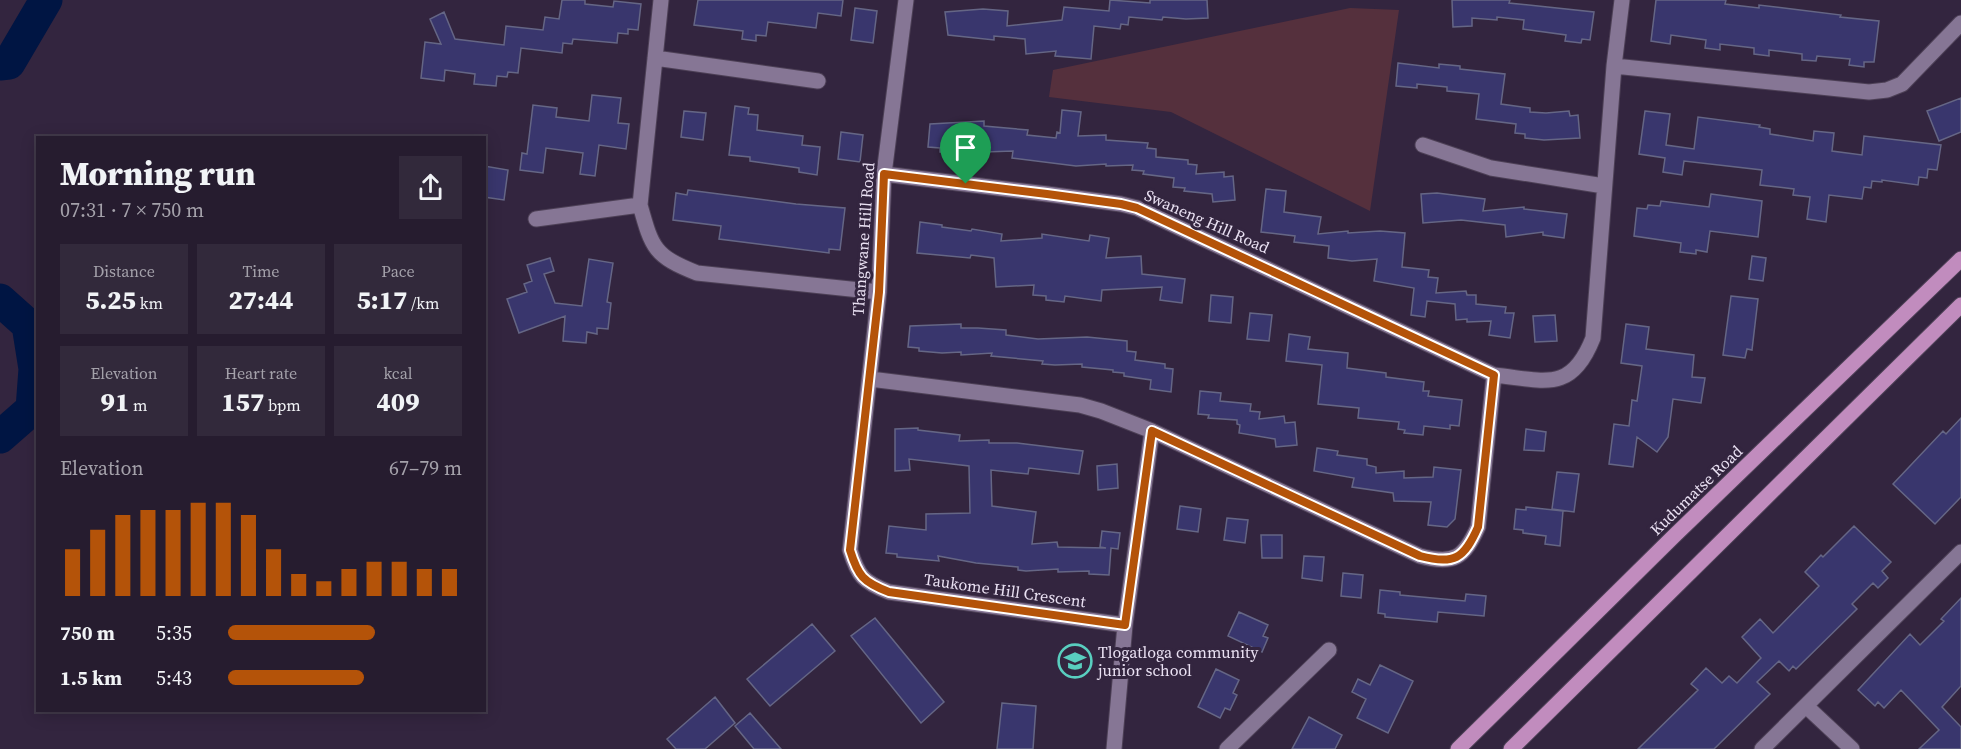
<!DOCTYPE html>
<html lang="en">
<head>
<meta charset="utf-8">
<style>
  body { margin:0; font-family:"Source Serif 4",serif; background:#32293b; color:#f1f3f6; height:100vh; display:flex; flex-direction:column; font-size:22px; white-space:nowrap }
  * { box-sizing:border-box; margin:0 }
  p { font-size:20px; color:#a4a1aa }
  .icon { flex:none; width:33px; height:33px; fill:none; stroke:currentColor; stroke-width:2; stroke-linecap:round; stroke-linejoin:round }
  .map { position:relative; flex:1; overflow:hidden }
  .details { position:absolute; left:36px; top:136px; width:450px; height:576px; display:flex; flex-direction:column; background:#261c2f; border-radius:0px; box-shadow:0 3px 15px #0003,0 0 0 2px #423a4b }
  .details>* { flex:none }
  .pin { position:absolute; display:grid; place-items:center; width:51px; height:51px; color:#fff; margin:-62px -26px; border-radius:50% 50% 50% 0; rotate:-45deg; box-shadow:0 0 6px #0007 }
  .pin .icon { rotate:45deg }
  .round { display:grid; place-items:center; flex:none; width:63px; height:63px; border-radius:0px; background:#32293b }
  .overview { display:flex; align-items:center; justify-content:space-between; height:102px; padding:0 24px }
  h1 { font-size:33px; font-weight:800; line-height:45px }
  .figures { display:grid; grid-template-columns:repeat(3,1fr); gap:9px; height:102px; padding:6px 24px }
  .figures div { display:grid; align-content:center; border-radius:0px; background:#32293b; text-align:center }
  .figures b { font-size:26px; font-weight:800 }
  .figures small { font-size:16px; font-weight:400 }
  .figures p { font-size:16px }
  .chart { height:168px; padding:12px 24px }
  .chart p { display:flex; justify-content:space-between }
  .chart svg { width:100%; height:108px; margin-top:6px; stroke:#b45309; stroke-width:6 }
  ul { padding:0 24px; list-style:none; font-size:20px }
  li { display:grid; grid-template-columns:96px 72px 1fr; align-items:center; height:45px }
  li i { height:15px; border-radius:8px; background:#b45309 }
  .map>svg:first-child { display:block }
  .green { fill:#55303d }
  .lines { fill:none; stroke-linecap:round; stroke-linejoin:round }
  .river { stroke:#001543; stroke-width:33 }
  .building { fill:#39366d; stroke:#656685; stroke-width:1.5 }
  .street-casing { stroke:#4d4056; stroke-width:17 }
  .primary-casing { stroke:#4d4056; stroke-width:17 }
  .street { stroke:#867695; stroke-width:15 }
  .primary { stroke:#c18cbe; stroke-width:15 }
  .route-casing { stroke:#fff; stroke-width:12 }
  .route { stroke:#b45309; stroke-width:8 }
  .labels { text-anchor:middle; dominant-baseline:central; stroke-width:6; stroke-linejoin:round; paint-order:stroke }
  .street-label { font-size:16px; fill:#eae1f3; stroke:#33253f }
  .poi-label { font-size:16px; fill:#eae1f3; stroke:#33253f; text-anchor:start }
</style>
</head>
<body>
<div class="map">
<svg width="1961" height="749" viewBox="0 0 1961 749">
  <rect width="100%" height="100%" fill="#33253f"/>
  <path class="green" d="M 1350,8 L 1399,10 L 1370,211 L 1171,112 L 1049,97 L 1053,70 Z"/>
  <g class="lines">
    <path class="river" d="M 0,64 L 9,63 L 46,0
      M 0,300 L 28,325 L 35,369 L 32,409 L 0,437"/>
  </g>
  <path class="building" d="M 562,0 L 585,0 L 585,4 L 613,7 L 614,1 L 641,4 L 638,30 L 628,29 L 628,34 L 618,33 L 617,43 L 573,39 L 572,44 L 563,43 L 562,53 L 521,48 L 518,73 L 508,72 L 507,77 L 497,76 L 496,86 L 474,84 L 475,74 L 445,70 L 444,81 L 421,78 L 425,42 L 441,44 L 430,19 L 444,12 L 455,39 L 504,45 L 506,26 L 543,30 L 545,17 L 559,19 Z
    M 698,0 L 843,0 L 841,16 L 818,13 L 816,28 L 768,22 L 766,36 L 756,35 L 756,41 L 742,39 L 743,31 L 694,25 Z
    M 1110,0 L 1150,3 L 1150,0 L 1207,0 L 1208,18 L 1186,19 L 1163,17 L 1162,20 L 1129,17 L 1128,25 L 1121,24 L 1120,29 L 1094,26 L 1091,59 L 1055,56 L 1056,51 L 1026,54 L 1025,39 L 994,36 L 994,40 L 948,35 L 945,12 L 983,9 L 1008,11 L 1007,26 L 1062,20 L 1064,7 L 1109,11 Z
    M 1452,0 L 1510,0 L 1509,3 L 1594,12 L 1590,40 L 1582,39 L 1581,43 L 1565,41 L 1566,35 L 1523,29 L 1524,20 L 1497,17 L 1497,20 L 1472,18 L 1472,26 L 1453,27 Z
    M 1656,0 L 1726,0 L 1725,4 L 1759,8 L 1759,5 L 1792,9 L 1841,15 L 1840,17 L 1879,21 L 1874,62 L 1864,62 L 1864,67 L 1849,65 L 1850,59 L 1817,56 L 1816,61 L 1802,60 L 1802,54 L 1769,50 L 1769,56 L 1754,54 L 1754,48 L 1720,44 L 1720,50 L 1705,48 L 1706,40 L 1671,35 L 1670,44 L 1651,41 Z
    M 855,8 L 877,11 L 873,43 L 851,40 Z
    M 1398,63 L 1439,68 L 1439,64 L 1460,66 L 1460,69 L 1505,74 L 1501,104 L 1530,108 L 1530,112 L 1546,113 L 1569,111 L 1570,116 L 1578,115 L 1580,138 L 1544,140 L 1525,138 L 1525,134 L 1515,133 L 1516,124 L 1476,119 L 1479,94 L 1447,91 L 1447,87 L 1417,84 L 1417,88 L 1396,86 Z
    M 592,95 L 621,98 L 618,123 L 629,124 L 626,149 L 599,145 L 595,176 L 580,174 L 583,153 L 546,148 L 543,173 L 520,170 L 522,153 L 527,154 L 533,105 L 557,108 L 556,117 L 589,121 Z
    M 1961,98 L 1961,132 L 1939,141 L 1927,111 Z
    M 735,106 L 749,108 L 748,114 L 758,115 L 757,130 L 803,136 L 802,145 L 820,147 L 817,175 L 799,172 L 799,168 L 750,161 L 750,157 L 729,155 Z
    M 1062,110 L 1081,112 L 1078,136 L 1106,135 L 1106,140 L 1148,143 L 1147,148 L 1156,149 L 1156,157 L 1188,160 L 1188,164 L 1197,165 L 1196,174 L 1224,172 L 1224,177 L 1233,176 L 1235,200 L 1213,202 L 1212,194 L 1184,191 L 1185,188 L 1173,187 L 1174,178 L 1143,174 L 1144,171 L 1132,170 L 1133,165 L 1106,166 L 1106,164 L 1076,166 L 1012,158 L 1013,151 L 985,152 L 985,150 L 940,152 L 940,148 L 928,147 L 930,124 L 984,121 L 984,126 L 1028,130 L 1027,135 L 1056,138 L 1057,132 L 1060,133 Z
    M 684,111 L 706,113 L 703,140 L 681,137 Z
    M 1645,111 L 1670,114 L 1666,145 L 1694,149 L 1698,117 L 1760,125 L 1759,127 L 1770,129 L 1770,134 L 1813,141 L 1814,131 L 1834,133 L 1832,151 L 1862,155 L 1864,136 L 1941,145 L 1937,170 L 1928,169 L 1927,178 L 1919,177 L 1918,185 L 1882,180 L 1882,182 L 1872,181 L 1871,188 L 1864,187 L 1862,199 L 1829,195 L 1826,222 L 1807,219 L 1810,197 L 1793,195 L 1794,189 L 1760,185 L 1762,170 L 1684,161 L 1682,175 L 1663,172 L 1665,158 L 1639,154 Z
    M 841,132 L 863,135 L 860,162 L 838,159 Z
    M 484,166 L 508,170 L 504,200 L 484,197 Z
    M 1266,189 L 1286,191 L 1284,212 L 1321,217 L 1318,234 L 1348,231 L 1348,233 L 1380,231 L 1405,233 L 1402,267 L 1429,270 L 1428,277 L 1438,278 L 1436,293 L 1466,291 L 1467,295 L 1476,295 L 1476,304 L 1506,307 L 1505,313 L 1514,313 L 1510,338 L 1489,335 L 1491,321 L 1467,322 L 1467,319 L 1456,320 L 1455,304 L 1427,301 L 1425,317 L 1411,315 L 1414,288 L 1374,281 L 1377,259 L 1352,261 L 1328,258 L 1329,246 L 1294,242 L 1295,236 L 1261,232 Z
    M 688,190 L 796,204 L 845,208 L 840,250 L 829,249 L 829,253 L 719,239 L 721,226 L 673,220 L 676,193 L 687,195 Z
    M 1437,193 L 1485,199 L 1483,211 L 1524,207 L 1524,209 L 1567,214 L 1564,238 L 1543,235 L 1543,232 L 1506,237 L 1505,225 L 1461,220 L 1423,223 L 1421,194 Z
    M 1711,194 L 1762,201 L 1758,237 L 1710,231 L 1707,252 L 1696,250 L 1696,254 L 1680,252 L 1681,243 L 1634,236 L 1637,208 L 1647,209 L 1648,205 L 1660,206 L 1661,201 L 1709,207 Z
    M 920,222 L 942,225 L 942,227 L 971,231 L 972,229 L 1002,234 L 1001,241 L 1042,238 L 1042,234 L 1089,241 L 1090,235 L 1109,238 L 1106,258 L 1141,256 L 1142,274 L 1185,279 L 1182,303 L 1160,300 L 1162,287 L 1102,290 L 1101,301 L 1065,296 L 1064,302 L 1046,300 L 1046,296 L 1033,295 L 1034,285 L 996,287 L 994,258 L 971,255 L 970,258 L 917,253 Z
    M 1752,256 L 1766,258 L 1763,281 L 1749,279 Z
    M 550,258 L 554,271 L 544,274 L 555,303 L 582,306 L 589,259 L 613,263 L 607,302 L 611,303 L 608,329 L 597,328 L 597,334 L 587,332 L 586,343 L 563,341 L 565,316 L 519,333 L 507,299 L 527,292 L 524,284 L 532,281 L 527,265 Z
    M 1211,295 L 1233,297 L 1231,323 L 1209,321 Z
    M 1731,296 L 1758,299 L 1752,350 L 1747,349 L 1745,358 L 1723,355 Z
    M 1250,313 L 1272,315 L 1269,341 L 1247,339 Z
    M 1555,315 L 1557,341 L 1535,342 L 1533,316 Z
    M 961,324 L 961,328 L 978,328 L 1006,330 L 1006,335 L 1038,339 L 1087,337 L 1127,341 L 1127,351 L 1136,352 L 1135,360 L 1165,364 L 1165,368 L 1173,369 L 1171,392 L 1150,389 L 1151,380 L 1124,376 L 1124,373 L 1113,372 L 1113,370 L 1082,367 L 1082,364 L 1055,365 L 1042,364 L 1043,361 L 991,356 L 992,353 L 961,355 L 961,352 L 942,353 L 919,351 L 919,348 L 908,347 L 910,326 Z
    M 1626,324 L 1649,327 L 1646,349 L 1694,355 L 1692,377 L 1705,378 L 1701,403 L 1673,399 L 1668,437 L 1657,452 L 1637,437 L 1633,467 L 1609,464 L 1614,424 L 1629,426 L 1632,400 L 1637,401 L 1642,366 L 1621,363 Z
    M 1289,334 L 1310,337 L 1308,349 L 1348,353 L 1347,368 L 1386,373 L 1386,377 L 1424,382 L 1423,391 L 1429,391 L 1428,396 L 1462,400 L 1459,426 L 1450,425 L 1450,429 L 1424,426 L 1423,435 L 1404,433 L 1405,430 L 1398,429 L 1399,422 L 1358,418 L 1359,408 L 1318,404 L 1322,365 L 1286,361 Z
    M 1200,391 L 1221,393 L 1220,401 L 1251,404 L 1250,411 L 1260,412 L 1259,419 L 1284,416 L 1285,423 L 1295,422 L 1297,445 L 1276,447 L 1275,439 L 1239,433 L 1240,425 L 1237,424 L 1237,420 L 1208,418 L 1209,415 L 1198,414 Z
    M 1961,418 L 1961,497 L 1935,524 L 1893,484 L 1943,431 L 1946,434 Z
    M 918,428 L 918,430 L 960,435 L 959,441 L 989,440 L 989,443 L 1017,443 L 1083,451 L 1079,474 L 1029,468 L 1028,474 L 991,470 L 992,506 L 1036,512 L 1032,544 L 1057,542 L 1058,547 L 1106,548 L 1100,547 L 1102,531 L 1120,533 L 1118,549 L 1111,548 L 1109,575 L 1089,574 L 1089,571 L 1058,572 L 1058,569 L 1026,571 L 1018,570 L 1018,567 L 976,563 L 938,556 L 939,561 L 897,557 L 897,554 L 886,553 L 889,526 L 926,530 L 926,514 L 970,513 L 969,466 L 909,459 L 910,470 L 895,471 L 895,429 Z
    M 1526,429 L 1546,432 L 1544,451 L 1524,450 Z
    M 1317,448 L 1338,451 L 1337,455 L 1367,459 L 1367,465 L 1376,467 L 1376,473 L 1404,471 L 1404,478 L 1433,477 L 1434,467 L 1461,470 L 1455,519 L 1447,527 L 1428,525 L 1431,502 L 1394,501 L 1393,493 L 1352,487 L 1354,478 L 1314,471 Z
    M 1117,464 L 1118,488 L 1098,490 L 1097,466 Z
    M 1557,472 L 1579,474 L 1574,512 L 1552,509 Z
    M 1180,506 L 1201,509 L 1198,532 L 1177,529 Z
    M 1526,507 L 1563,511 L 1560,546 L 1545,544 L 1546,536 L 1523,533 L 1523,530 L 1514,529 L 1516,509 L 1526,510 Z
    M 1227,518 L 1248,520 L 1245,543 L 1224,540 Z
    M 1854,526 L 1891,562 L 1882,571 L 1888,578 L 1878,588 L 1873,583 L 1852,604 L 1857,609 L 1796,669 L 1793,666 L 1789,671 L 1779,661 L 1757,682 L 1770,694 L 1714,749 L 1638,749 L 1698,690 L 1691,684 L 1706,668 L 1722,683 L 1729,676 L 1737,683 L 1761,658 L 1742,637 L 1760,619 L 1773,633 L 1776,630 L 1819,586 L 1805,572 L 1821,555 L 1823,557 Z
    M 1261,535 L 1282,535 L 1282,558 L 1262,558 Z
    M 1304,556 L 1324,557 L 1322,581 L 1302,578 Z
    M 1343,573 L 1363,575 L 1361,598 L 1341,596 Z
    M 1380,590 L 1400,592 L 1400,595 L 1465,601 L 1466,594 L 1486,596 L 1484,616 L 1438,612 L 1437,622 L 1385,617 L 1385,614 L 1378,613 Z
    M 1961,598 L 1961,686 L 1942,707 L 1961,727 L 1961,749 L 1919,749 L 1939,730 L 1901,690 L 1884,708 L 1878,702 L 1875,706 L 1858,690 L 1910,634 L 1920,645 L 1944,621 L 1941,619 Z
    M 1239,612 L 1268,625 L 1263,636 L 1268,638 L 1262,652 L 1228,636 Z
    M 875,618 L 944,702 L 921,723 L 851,636 Z
    M 812,624 L 835,651 L 770,706 L 747,679 Z
    M 1380,665 L 1413,681 L 1388,733 L 1357,718 L 1366,699 L 1352,692 L 1358,679 L 1370,685 Z
    M 1216,669 L 1239,680 L 1233,693 L 1237,695 L 1230,710 L 1225,708 L 1220,718 L 1198,707 Z
    M 715,697 L 735,723 L 705,749 L 676,749 L 667,739 Z
    M 1002,703 L 1036,706 L 1033,749 L 997,749 Z
    M 750,713 L 781,749 L 754,749 L 735,726 Z
    M 1309,717 L 1342,735 L 1335,749 L 1292,749 Z"/>
  <g class="lines">
    <defs>
      <path id="street" d="M 661,0 L 640,205 C 652,248 654,256 697,273 L 879,292
        M 906,0 L 884,174 L 879,292 L 850,550 C 858,576 863,582 889,592 L 1125,625
        M 655,58 L 818,81
        M 1614,66 L 1869,92 L 1887,90 L 1902,84 L 1961,23
        M 1423,145 L 1491,168 L 1604,186
        M 884,174 L 1047,194 L 1121,204 L 1137,208 L 1494,375 C 1544,380 1571,394 1593,338 L 1614,66 L 1622,0
        M 536,219 L 640,205
        M 870,379 L 1080,405 L 1101,411 L 1152,431 L 1420,556 C 1454,565 1464,558 1478,527 L 1494,375
        M 1806,706 L 1852,749
        M 1114,749 L 1125,625 L 1152,431
        M 1227,749 L 1329,650
        M 1762,749 L 1961,552"/>
      <path id="primary" d="M 1458,749 L 1675,535 L 1961,259
        M 1511,749 L 1961,305"/>
    </defs>
    <use href="#street" class="street-casing"/>
    <use href="#primary" class="primary-casing"/>
    <use href="#street" class="street"/>
    <use href="#primary" class="primary"/>
  </g>
  <g class="lines">
    <defs>
      <path id="route" d="M 884,174 L 1047,194 L 1121,204 L 1137,208 L 1494,375 L 1478,527 C 1464,559 1454,565 1420,556 L 1152,431 L 1125,625 L 889,592 C 863,582 858,576 850,550 L 879,292 Z"/>
    </defs>
    <use href="#route" class="route-casing"/>
    <use href="#route" class="route"/>
  </g>
  <defs>
    <symbol id="school-ring" viewBox="-11 -11 22 22"><circle r="9.5" fill="#33253f" stroke="#59cebf" stroke-width="1.5"/><path d="M0-5L7-2L0 1L-7-2ZM-4 1L0 2.5L4 1V4Q0 6-4 4Z" fill="#59cebf"/></symbol>
  </defs>
  <g fill-rule="evenodd">
    <use href="#school-ring" x="1056" y="642" width="38" height="38"/>
  </g>
  <g class="labels">
    <g class="street-label">
      <text transform="translate(1207 221) rotate(24)">Swaneng Hill Road</text>
      <text transform="translate(863 239) rotate(-86)">Thangwane Hill Road</text>
      <text transform="translate(1696 490) rotate(-44)">Kudumatse Road</text>
      <text transform="translate(1005 590) rotate(8)">Taukome Hill Crescent</text>
    </g>
    <g class="poi-label">
      <text x="1098" y="652">Tlogatloga community<tspan x="1098" dy="18">junior school</tspan></text>
    </g>
  </g>
</svg>
<div class="pin" style="left:966px;top:184px;background:#1e9e55"><svg class="icon" aria-label="arrive" viewBox="0 0 24 24"><path d="M6 21V4h12l-3 4 3 4H6"/></svg></div>
<section class="details">
<div class="overview"><div><h1>Morning run</h1><p>07:31 · 7 × 750 m</p></div><a class="round"><svg class="icon" aria-label="share" viewBox="0 0 24 24"><path d="M12 15V3M7 8l5-5 5 5M5 13v7h14v-7"/></svg></a></div>
<div class="figures">
<div><p>Distance</p><b>5.25<small> km</small></b></div>
<div><p>Time</p><b>27:44</b></div>
<div><p>Pace</p><b>5:17<small> /km</small></b></div>
</div>
<div class="figures">
<div><p>Elevation</p><b>91<small> m</small></b></div>
<div><p>Heart rate</p><b>157<small> bpm</small></b></div>
<div><p>kcal</p><b>409</b></div>
</div>
<div class="chart"><p><span>Elevation</span>67–79 m</p>
<svg viewBox="0 0 160 44" preserveAspectRatio="none"><path d="M5 44V25M15 44V17M25 44V11M35 44V9M45 44V9M55 44V6M65 44V6M75 44V11M85 44V25M95 44V35M105 44V38M115 44V33M125 44V30M135 44V30M145 44V33M155 44V33"/></svg>
</div>
<ul>
<li><b>750 m</b>5:35<i style="width:63%"></i></li>
<li><b>1.5 km</b>5:43<i style="width:58%"></i></li>
</ul>
</section>
</div>
</body>
</html>
